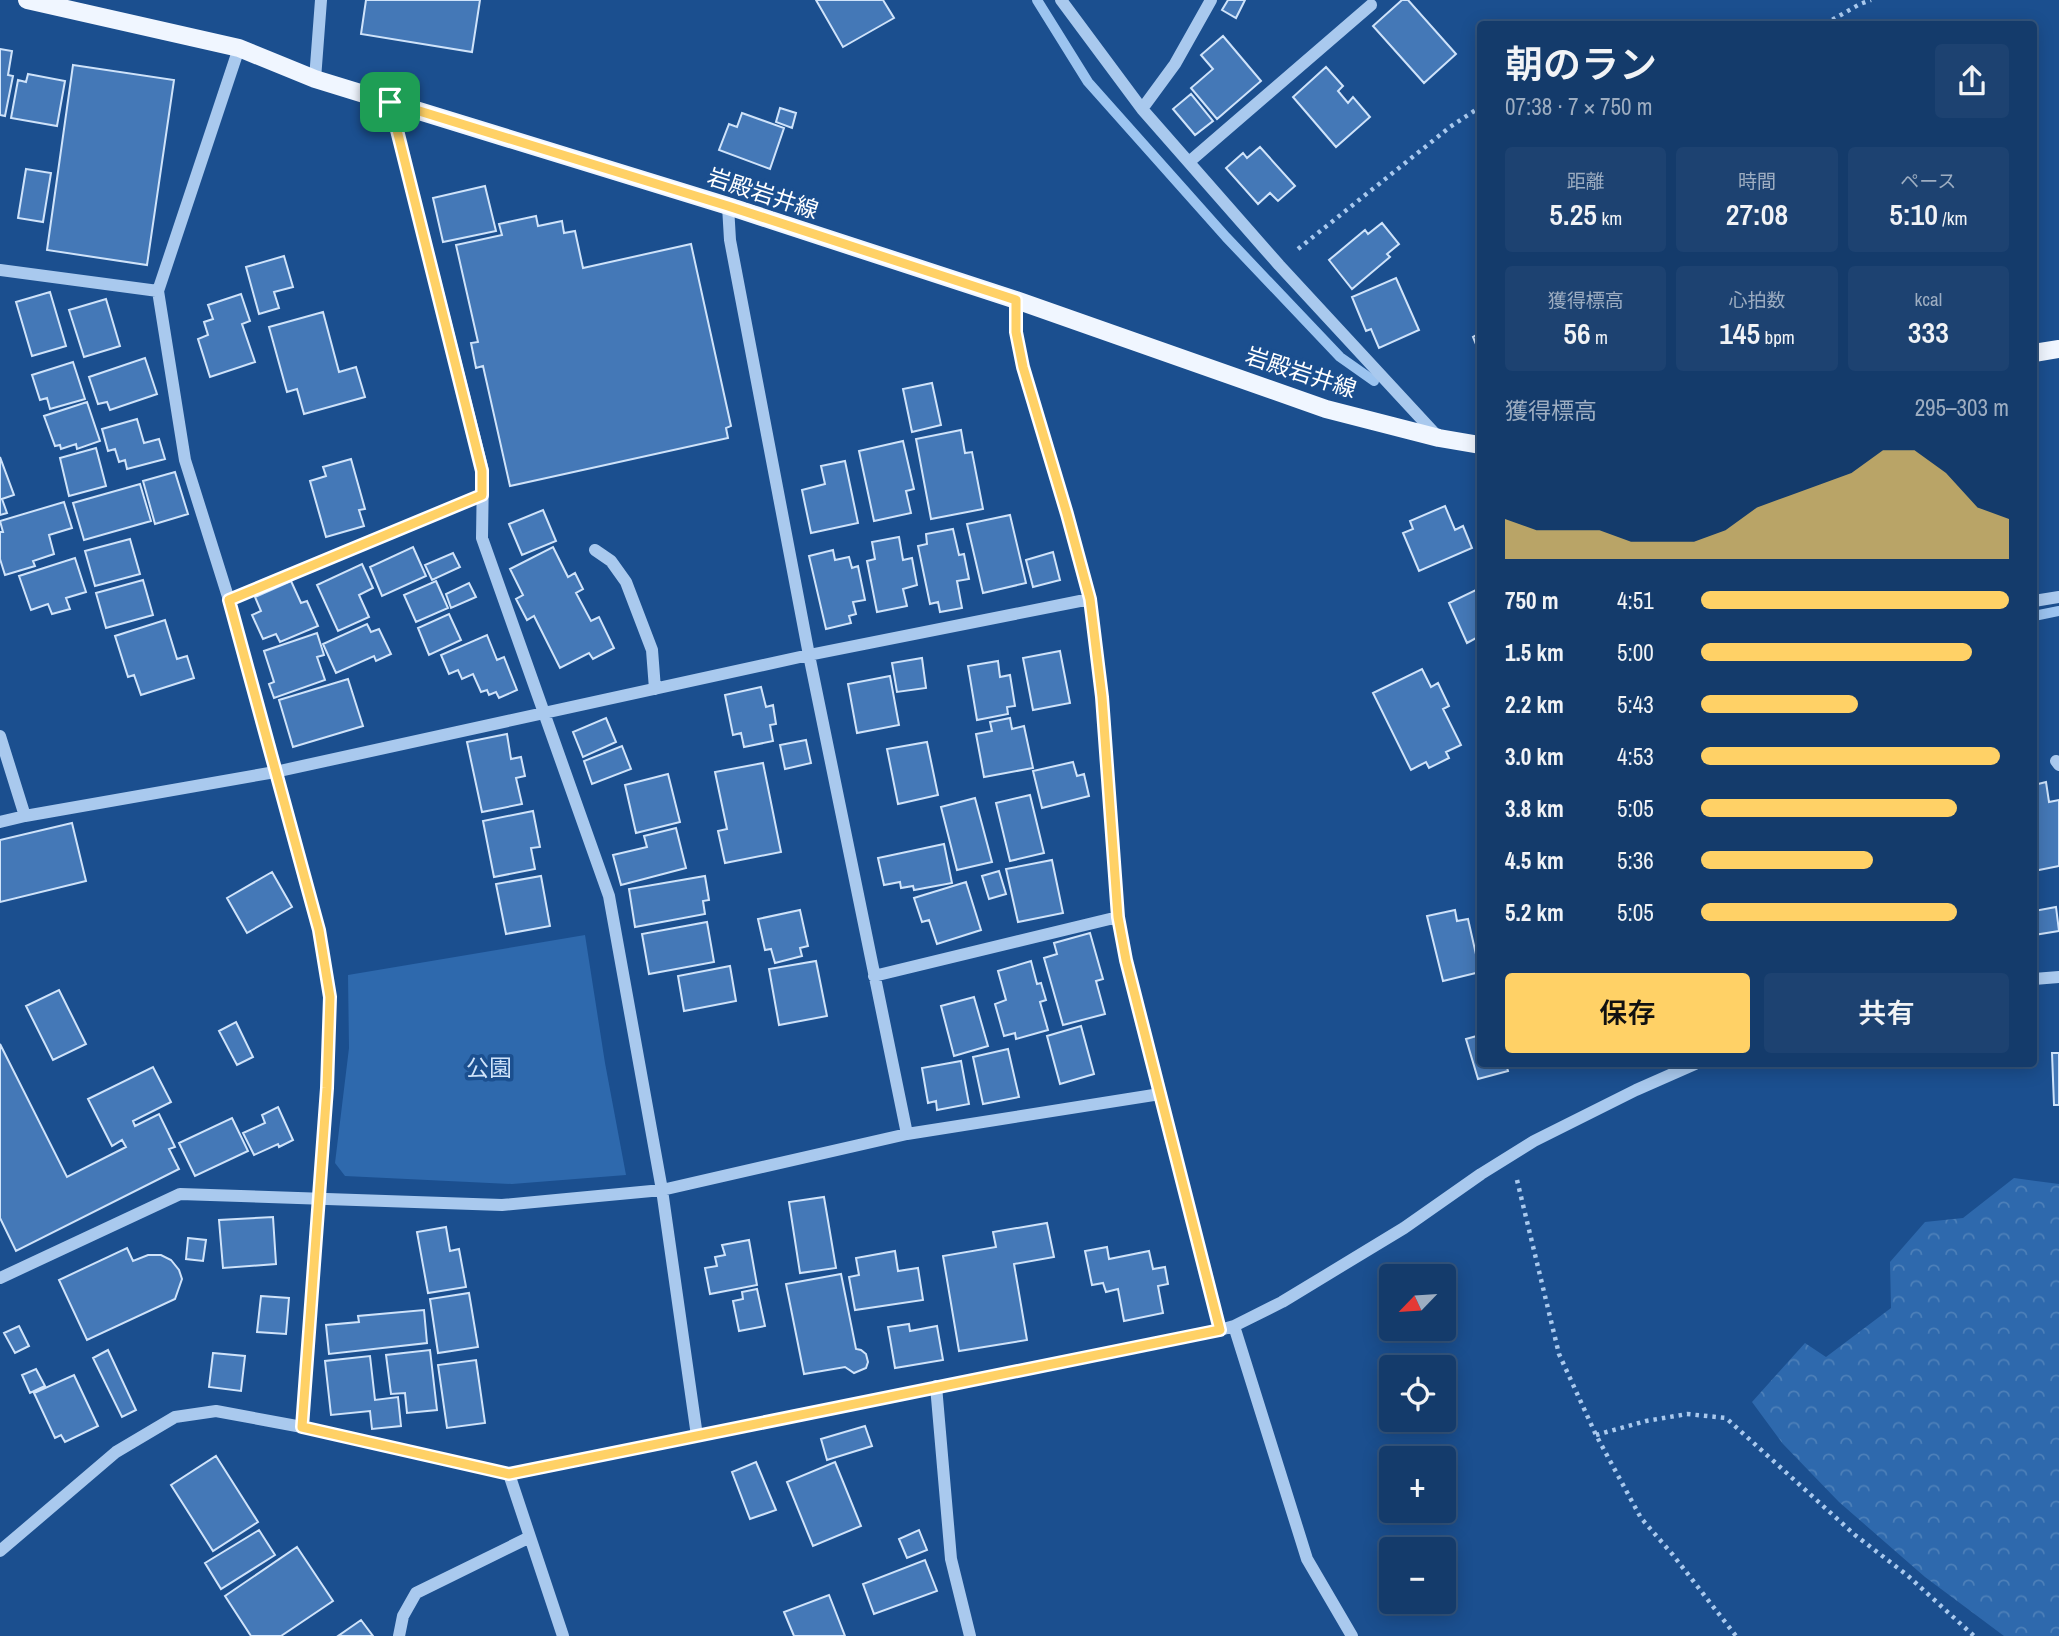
<!DOCTYPE html>
<html lang="ja">
<head>
<meta charset="utf-8">
<style>
  body { margin:0; font-family:"Archivo Narrow","Noto Sans JP",sans-serif; background:#1d4271; color:#f1f3f6; height:100vh; display:flex; flex-direction:column; font-size:26px; white-space:nowrap }
  * { box-sizing:border-box; margin:0 }
  p { font-size:23px; color:#9dadc1 }
  .icon { flex:none; width:38px; height:38px; fill:none; stroke:currentColor; stroke-width:2; stroke-linecap:round; stroke-linejoin:round }
  .map { position:relative; flex:1; overflow:hidden }
  .panel { position:absolute; left:1477px; top:21px; width:560px; height:1046px; display:flex; flex-direction:column; background:#143b6b; border-radius:7px; box-shadow:0 4px 18px #0003,0 0 0 2px #33557e }
  .panel>* { flex:none }
  .needle { width:46px; rotate:245deg }
  .fabs { position:absolute; left:1379px; top:1264px; display:grid; gap:14px }
  .fabs a { display:grid; place-items:center; width:77px; height:77px; border-radius:7px; background:#143b6b; box-shadow:0 4px 18px #0003,0 0 0 2px #33557e; font-size:35px }
  .pin { position:absolute; display:grid; place-items:center; width:60px; height:60px; color:#fff; margin:-30px; border-radius:14px; box-shadow:0 4px 10px #0006 }
  .round { display:grid; place-items:center; flex:none; width:74px; height:74px; border-radius:7px; background:#1d4271 }
  .overview { display:flex; align-items:center; justify-content:space-between; height:119px; padding:0 28px }
  h1 { font-size:38px; font-weight:600; line-height:52px }
  .stats { display:grid; grid-template-columns:repeat(3,1fr); gap:10px; height:119px; padding:7px 28px }
  .stats div { display:grid; align-content:center; border-radius:7px; background:#1d4271; text-align:center }
  .stats b { font-size:30px; font-weight:600 }
  .stats small { font-size:19px; font-weight:400 }
  .stats p { font-size:19px }
  .chart { height:196px; padding:14px 28px }
  .chart p { display:flex; justify-content:space-between }
  .chart svg { width:100%; height:126px; margin-top:7px; fill:#ffd166; opacity:.7 }
  .action { display:flex; gap:14px; margin-top:auto; padding:14px 28px }
  .action a { flex:1; height:80px; border-radius:7px; background:#ffd166; color:#111; font-size:28px; font-weight:600; line-height:80px; text-align:center }
  .action a+a { background:#1d4271; color:#f1f3f6 }
  ul { padding:0 28px; list-style:none; font-size:23px }
  li { display:grid; grid-template-columns:112px 84px 1fr; align-items:center; height:52px }
  li i { height:18px; border-radius:9px; background:#ffd166 }
  .map>svg:first-child { display:block }
  .forest { fill:url(#forest-crowns) }
  .park { fill:#2e69ad }
  .lines { fill:none; stroke-linecap:round; stroke-linejoin:round }
  .stream { stroke:#9cc4f0; stroke-width:10 }
  .building { fill:#4478b7; stroke:#cfe3fa; stroke-width:2 }
  .path { stroke:#a9c9ee; stroke-width:4.5; stroke-dasharray:3.5 5; stroke-linecap:butt }
  .minor { stroke:#a9c9ee; stroke-width:12 }
  .major { stroke:#f0f6ff; stroke-width:18 }
  .route-casing { stroke:#fff; stroke-width:14 }
  .route { stroke:#ffd166; stroke-width:9 }
  .labels { text-anchor:middle; dominant-baseline:central; stroke-width:7; stroke-linejoin:round; paint-order:stroke }
  .street-label { font-size:23px; fill:#fff; stroke:#1b4f8f }
  .park-label { font-size:23px; fill:#cfe3fa; stroke:#1b4f8f }
</style>
</head>
<body>
<div class="map">
<svg width="2059" height="1636" viewBox="0 0 2059 1636">
  <defs>
    <pattern id="forest-crowns" width="20" height="18" patternUnits="userSpaceOnUse" patternTransform="scale(1.75)"><rect width="20" height="18" fill="#2e69ad"/><path d="M2 6a3 3 0 1 1 6 0M12 15a3 3 0 1 1 6 0" fill="none" stroke="#4d80b9"/></pattern>
  </defs>
  <rect width="100%" height="100%" fill="#1b4f8f"/>
  <path class="forest" d="M 2014,1178 L 2059,1184 L 2059,1636 L 2004,1636 L 1925,1577 L 1839,1502 L 1783,1444 L 1752,1402 L 1805,1343 L 1826,1357 L 1891,1308 L 1890,1262 L 1925,1222 L 1963,1218 Z"/>
  <path class="park" d="M 585,935 L 605,1063 L 626,1175 L 512,1184 L 345,1176 L 335,1163 L 349,1048 L 348,975 Z"/>
  <g class="lines">
    <path class="stream" d="M 1037,0 L 1088,82 L 1226,237 L 1340,357 L 1374,381
      M 2034,616 L 2059,611"/>
  </g>
  <path class="building" d="M 366,0 L 480,0 L 472,52 L 361,34 Z
    M 816,0 L 883,0 L 894,18 L 843,47 Z
    M 1228,0 L 1245,0 L 1236,18 L 1222,10 Z
    M 1402,0 L 1408,0 L 1456,54 L 1424,83 L 1373,26 Z
    M 1223,36 L 1261,81 L 1217,119 L 1191,88 L 1213,69 L 1201,55 Z
    M 0,49 L 12,51 L 8,75 L 13,76 L 5,116 L 0,115 Z
    M 73,65 L 174,80 L 147,265 L 47,250 Z
    M 1326,67 L 1343,86 L 1338,91 L 1348,103 L 1353,97 L 1370,117 L 1336,147 L 1293,97 Z
    M 28,74 L 65,81 L 57,126 L 11,118 L 18,80 L 26,82 Z
    M 1191,94 L 1213,121 L 1195,135 L 1173,109 Z
    M 780,108 L 796,113 L 792,128 L 776,122 Z
    M 742,113 L 784,128 L 770,169 L 719,150 L 729,124 L 737,127 Z
    M 1260,147 L 1295,186 L 1278,201 L 1270,193 L 1258,204 L 1226,168 L 1243,153 L 1247,158 Z
    M 26,169 L 51,173 L 43,222 L 18,218 Z
    M 485,186 L 496,231 L 443,242 L 433,198 Z
    M 536,216 L 538,226 L 562,221 L 564,233 L 575,231 L 583,268 L 691,244 L 731,426 L 726,428 L 728,438 L 510,486 L 483,366 L 476,368 L 471,343 L 478,342 L 456,245 L 502,235 L 499,224 Z
    M 1382,223 L 1399,244 L 1387,254 L 1390,257 L 1352,289 L 1329,260 L 1365,230 L 1368,234 Z
    M 284,256 L 293,287 L 274,292 L 279,308 L 259,314 L 246,267 Z
    M 1396,278 L 1419,330 L 1379,348 L 1371,329 L 1366,331 L 1352,297 Z
    M 50,292 L 66,346 L 32,356 L 16,302 Z
    M 241,294 L 250,321 L 242,324 L 255,362 L 210,377 L 198,339 L 208,335 L 204,322 L 213,319 L 208,305 Z
    M 106,299 L 120,346 L 84,357 L 69,310 Z
    M 323,312 L 339,372 L 356,367 L 365,397 L 304,414 L 297,389 L 287,392 L 269,327 Z
    M 1480,333 L 1480,354 L 1473,337 Z
    M 145,358 L 157,394 L 110,410 L 107,402 L 98,404 L 89,377 Z
    M 73,362 L 85,399 L 50,409 L 47,398 L 40,400 L 32,375 Z
    M 932,383 L 941,425 L 912,432 L 903,389 Z
    M 87,402 L 100,441 L 77,449 L 76,444 L 61,449 L 60,445 L 55,446 L 44,416 Z
    M 137,419 L 144,443 L 159,439 L 165,459 L 127,469 L 125,460 L 119,462 L 115,449 L 108,451 L 102,429 Z
    M 961,430 L 965,453 L 972,452 L 983,509 L 931,519 L 916,439 Z
    M 903,441 L 914,489 L 906,491 L 911,513 L 874,521 L 859,451 Z
    M 96,448 L 106,486 L 69,496 L 60,458 Z
    M 0,457 L 14,495 L 2,499 L 7,513 L 0,515 Z
    M 351,459 L 365,509 L 359,510 L 364,526 L 326,537 L 310,481 L 326,476 L 323,467 Z
    M 845,461 L 858,523 L 811,533 L 802,490 L 825,484 L 821,466 Z
    M 175,472 L 188,514 L 155,524 L 143,481 Z
    M 140,484 L 151,521 L 84,540 L 73,503 Z
    M 64,502 L 72,528 L 49,535 L 54,554 L 33,561 L 35,566 L 5,575 L 0,559 L 0,532 L 3,532 L 0,521 Z
    M 1445,506 L 1455,530 L 1463,526 L 1472,548 L 1419,571 L 1403,533 L 1413,529 L 1410,521 Z
    M 543,510 L 556,541 L 522,555 L 509,524 Z
    M 1010,515 L 1026,583 L 983,593 L 967,524 Z
    M 953,529 L 959,555 L 964,554 L 969,579 L 957,581 L 962,608 L 940,612 L 938,602 L 930,604 L 918,546 L 927,544 L 926,534 Z
    M 899,537 L 903,560 L 912,558 L 917,585 L 903,589 L 907,606 L 877,612 L 867,561 L 875,559 L 872,542 Z
    M 130,539 L 140,574 L 95,586 L 85,551 Z
    M 413,547 L 426,576 L 382,596 L 370,567 Z
    M 553,547 L 568,577 L 575,573 L 583,589 L 576,593 L 591,621 L 599,617 L 614,648 L 593,659 L 589,653 L 560,668 L 534,616 L 527,620 L 516,599 L 523,595 L 510,569 Z
    M 833,550 L 835,560 L 849,557 L 852,568 L 858,566 L 865,600 L 853,602 L 856,614 L 849,616 L 851,623 L 826,629 L 809,556 Z
    M 1053,552 L 1060,580 L 1033,587 L 1026,560 Z
    M 453,553 L 460,567 L 432,580 L 425,565 Z
    M 75,558 L 86,592 L 66,598 L 70,609 L 52,614 L 48,604 L 31,610 L 19,576 Z
    M 362,564 L 373,588 L 359,595 L 369,617 L 338,631 L 317,585 Z
    M 143,580 L 153,615 L 106,628 L 96,593 Z
    M 291,581 L 301,603 L 307,601 L 318,626 L 280,642 L 276,634 L 263,639 L 252,615 L 261,611 L 255,597 Z
    M 436,581 L 448,608 L 416,622 L 404,595 Z
    M 469,583 L 476,597 L 451,608 L 446,594 Z
    M 1480,588 L 1480,636 L 1467,643 L 1449,603 Z
    M 449,614 L 461,640 L 429,655 L 418,628 Z
    M 165,620 L 177,659 L 187,656 L 194,678 L 141,695 L 134,675 L 128,677 L 115,636 Z
    M 367,624 L 371,632 L 379,629 L 391,654 L 376,661 L 374,656 L 336,673 L 323,644 Z
    M 317,633 L 324,655 L 317,657 L 325,680 L 274,698 L 269,684 L 274,682 L 264,651 Z
    M 487,635 L 497,660 L 504,657 L 517,690 L 499,698 L 496,692 L 489,695 L 487,690 L 481,692 L 473,674 L 462,679 L 458,670 L 449,674 L 441,655 Z
    M 1060,651 L 1070,703 L 1033,710 L 1023,658 Z
    M 922,658 L 926,688 L 897,692 L 892,663 Z
    M 998,661 L 1000,677 L 1010,675 L 1015,706 L 1007,707 L 1008,714 L 977,720 L 968,666 Z
    M 1422,669 L 1431,687 L 1438,683 L 1449,706 L 1443,709 L 1461,745 L 1446,752 L 1449,758 L 1429,768 L 1426,762 L 1411,770 L 1373,693 Z
    M 890,676 L 899,725 L 857,733 L 848,684 Z
    M 348,679 L 363,726 L 293,747 L 279,700 Z
    M 761,687 L 766,707 L 773,705 L 776,724 L 770,725 L 773,741 L 744,747 L 741,733 L 733,735 L 725,695 Z
    M 606,718 L 616,742 L 583,757 L 573,732 Z
    M 1010,718 L 1012,729 L 1024,726 L 1033,768 L 984,777 L 976,734 L 992,731 L 990,722 Z
    M 507,734 L 511,759 L 521,757 L 525,776 L 516,778 L 522,804 L 482,812 L 467,742 Z
    M 806,740 L 811,763 L 785,769 L 780,745 Z
    M 927,742 L 938,795 L 898,804 L 887,749 Z
    M 622,746 L 631,769 L 592,784 L 584,761 Z
    M 1073,762 L 1077,776 L 1084,774 L 1089,796 L 1042,808 L 1033,771 Z
    M 763,763 L 781,852 L 725,863 L 718,831 L 727,829 L 715,772 Z
    M 668,774 L 680,822 L 636,833 L 625,785 Z
    M 2046,782 L 2049,802 L 2059,800 L 2059,866 L 2034,871 L 2034,785 Z
    M 1030,795 L 1044,853 L 1010,861 L 996,803 Z
    M 975,798 L 992,862 L 957,870 L 941,807 Z
    M 533,811 L 540,847 L 531,848 L 535,869 L 494,877 L 483,821 Z
    M 72,823 L 86,881 L 0,902 L 0,840 Z
    M 676,828 L 686,868 L 621,885 L 613,855 L 647,847 L 644,836 Z
    M 944,844 L 952,883 L 914,890 L 913,886 L 901,888 L 900,882 L 884,885 L 878,858 Z
    M 1052,860 L 1063,913 L 1018,922 L 1006,869 Z
    M 999,871 L 1006,894 L 989,899 L 982,876 Z
    M 272,872 L 292,907 L 247,933 L 227,898 Z
    M 541,876 L 550,926 L 506,934 L 496,884 Z
    M 705,876 L 709,900 L 703,901 L 705,914 L 635,927 L 629,889 Z
    M 966,882 L 981,930 L 937,944 L 929,920 L 922,922 L 914,898 Z
    M 2056,907 L 2059,931 L 2034,935 L 2034,911 Z
    M 800,910 L 808,946 L 800,948 L 802,956 L 775,963 L 771,949 L 765,950 L 758,919 Z
    M 1455,910 L 1457,921 L 1468,919 L 1480,972 L 1443,981 L 1427,916 Z
    M 707,922 L 714,962 L 649,974 L 642,934 Z
    M 1090,933 L 1103,979 L 1096,981 L 1105,1014 L 1063,1025 L 1044,958 L 1057,954 L 1054,943 Z
    M 816,961 L 827,1016 L 779,1025 L 769,969 Z
    M 1031,961 L 1037,984 L 1041,983 L 1046,1000 L 1040,1002 L 1048,1030 L 1016,1039 L 1015,1033 L 1004,1036 L 995,1004 L 1006,1000 L 998,971 Z
    M 730,966 L 736,1001 L 684,1011 L 678,976 Z
    M 59,990 L 86,1044 L 53,1060 L 26,1006 Z
    M 974,997 L 988,1046 L 954,1056 L 941,1006 Z
    M 236,1022 L 253,1057 L 237,1065 L 219,1031 Z
    M 1081,1026 L 1094,1074 L 1060,1084 L 1047,1036 Z
    M 1480,1035 L 1480,1064 L 1506,1064 L 1508,1071 L 1478,1079 L 1466,1039 Z
    M 0,1044 L 67,1177 L 126,1147 L 122,1140 L 112,1146 L 88,1099 L 153,1067 L 171,1102 L 133,1121 L 135,1126 L 159,1114 L 175,1147 L 169,1149 L 179,1169 L 16,1251 L 0,1218 Z
    M 1008,1049 L 1019,1097 L 983,1104 L 973,1057 Z
    M 2052,1053 L 2059,1053 L 2059,1105 L 2054,1105 Z
    M 961,1061 L 969,1104 L 937,1110 L 936,1101 L 928,1103 L 922,1068 Z
    M 278,1107 L 293,1140 L 279,1147 L 278,1144 L 254,1155 L 243,1133 L 265,1123 L 262,1115 Z
    M 232,1118 L 248,1151 L 195,1176 L 179,1143 Z
    M 824,1197 L 836,1268 L 800,1273 L 789,1202 Z
    M 273,1217 L 276,1264 L 223,1268 L 219,1220 Z
    M 1047,1223 L 1054,1257 L 1014,1264 L 1027,1340 L 959,1351 L 943,1256 L 996,1247 L 993,1232 Z
    M 446,1227 L 450,1251 L 459,1249 L 466,1287 L 428,1293 L 417,1232 Z
    M 188,1238 L 206,1240 L 203,1261 L 186,1259 Z
    M 749,1240 L 757,1285 L 710,1294 L 705,1268 L 717,1266 L 715,1257 L 725,1255 L 722,1245 Z
    M 1107,1247 L 1109,1259 L 1149,1251 L 1153,1269 L 1165,1267 L 1168,1284 L 1158,1286 L 1163,1313 L 1124,1321 L 1118,1289 L 1106,1292 L 1103,1283 L 1092,1285 L 1085,1251 Z
    M 127,1248 L 133,1261 L 148,1255 L 161,1255 L 171,1260 L 179,1270 L 182,1279 L 175,1299 L 87,1340 L 59,1280 Z
    M 895,1251 L 898,1271 L 918,1268 L 923,1300 L 855,1310 L 849,1277 L 859,1275 L 856,1258 Z
    M 841,1274 L 856,1349 L 861,1350 L 866,1354 L 868,1362 L 866,1368 L 854,1373 L 845,1367 L 804,1374 L 786,1284 Z
    M 757,1289 L 765,1326 L 739,1331 L 733,1301 L 743,1299 L 742,1292 Z
    M 469,1293 L 478,1347 L 438,1353 L 430,1299 Z
    M 261,1296 L 289,1298 L 286,1334 L 257,1332 Z
    M 424,1310 L 427,1343 L 329,1354 L 326,1325 L 359,1322 L 358,1316 Z
    M 909,1324 L 910,1331 L 937,1326 L 943,1360 L 895,1368 L 888,1327 Z
    M 19,1326 L 29,1346 L 15,1353 L 4,1333 Z
    M 108,1350 L 136,1410 L 122,1417 L 93,1358 Z
    M 430,1350 L 437,1410 L 407,1413 L 405,1393 L 391,1394 L 386,1355 Z
    M 213,1353 L 245,1356 L 241,1391 L 209,1387 Z
    M 370,1356 L 375,1400 L 398,1397 L 401,1426 L 372,1429 L 370,1411 L 331,1415 L 325,1361 Z
    M 476,1360 L 485,1423 L 447,1428 L 438,1365 Z
    M 36,1369 L 45,1386 L 30,1393 L 22,1375 Z
    M 74,1375 L 98,1426 L 65,1442 L 61,1435 L 55,1438 L 34,1393 Z
    M 865,1426 L 872,1446 L 827,1460 L 821,1439 Z
    M 216,1456 L 258,1522 L 213,1551 L 171,1485 Z
    M 756,1462 L 776,1510 L 750,1519 L 732,1472 Z
    M 835,1462 L 861,1526 L 813,1546 L 787,1482 Z
    M 259,1530 L 275,1555 L 221,1589 L 205,1563 Z
    M 919,1530 L 927,1550 L 907,1558 L 899,1539 Z
    M 297,1547 L 333,1601 L 281,1636 L 251,1636 L 225,1596 Z
    M 925,1560 L 937,1591 L 874,1614 L 863,1584 Z
    M 829,1595 L 845,1636 L 794,1636 L 784,1612 Z
    M 361,1620 L 373,1636 L 338,1636 Z"/>
  <g class="lines">
    <path class="path" d="M 1825,24 L 1860,4 L 1871,0
      M 1298,249 L 1450,127 L 1480,107
      M 1517,1180 L 1559,1354 L 1596,1435 L 1641,1518 L 1673,1555 L 1736,1636
      M 1596,1435 L 1646,1421 L 1687,1414 L 1726,1418 L 1855,1535 L 1907,1575 L 1974,1636"/>
    <path class="minor" d="M 1061,0 L 1142,109 L 1279,265 L 1439,438
      M 239,48 L 158,291 L 185,460 L 229,600 L 319,930 L 330,997 L 327,1088 L 302,1427
      M 315,79 L 321,0
      M 390,102 L 483,471 L 482,538 L 609,896 L 662,1190 L 697,1436
      M 1142,109 L 1175,64 L 1211,0
      M 1189,162 L 1371,5
      M 728,206 L 730,240 L 809,655 L 907,1134
      M 0,270 L 158,291
      M 1016,300 L 1016,332 L 1023,367 L 1067,514 L 1090,599 L 1102,697 L 1118,917 L 1126,960 L 1220,1330
      M 595,550 L 611,561 L 626,582 L 652,650 L 655,689
      M 229,600 L 482,495
      M 2034,601 L 2059,597
      M 0,736 L 25,816
      M 2056,761 L 2059,765
      M 0,822 L 25,816 L 275,772 L 809,655 L 1090,599
      M 874,976 L 1118,917
      M 2034,979 L 2059,977
      M 0,1278 L 180,1194 L 502,1205 L 662,1190 L 907,1134 L 1160,1094
      M 1234,1326 L 1307,1559 L 1352,1636
      M 936,1386 L 951,1559 L 970,1636
      M 509,1474 L 563,1636
      M 0,1551 L 116,1452 L 175,1417 L 216,1411 L 302,1427 L 509,1474 L 1220,1330 L 1234,1326 L 1282,1302 L 1404,1228 L 1481,1174 L 1534,1141 L 1636,1090 L 1695,1064
      M 399,1636 L 403,1616 L 416,1593 L 530,1537"/>
    <path class="major" d="M 27,0 L 239,48 L 315,79 L 728,206 L 1016,300 L 1326,409 L 1439,438 L 1480,445
      M 2034,353 L 2059,349"/>
  </g>
  <g class="lines">
    <defs>
      <path id="route" d="M 390,102 L 728,206 L 1016,300 L 1016,332 L 1023,367 L 1067,514 L 1090,599 L 1102,697 L 1118,917 L 1126,960 L 1220,1330 L 509,1474 L 302,1427 L 327,1088 L 330,997 L 319,930 L 229,600 L 482,495 L 482,471 Z"/>
    </defs>
    <use href="#route" class="route-casing"/>
    <use href="#route" class="route"/>
  </g>
  <g class="labels">
    <g class="street-label">
      <text transform="translate(763 193) rotate(18)">岩殿岩井線</text>
      <text transform="translate(1301 372) rotate(18)">岩殿岩井線</text>
    </g>
    <g class="park-label">
      <text x="489" y="1067">公園</text>
    </g>
  </g>
</svg>
<div class="fabs">
<a><svg class="needle" viewBox="-14 -14 28 28"><path d="M0-13l5 13h-10z" fill="#e53935"/><path d="M0 13l5-13h-10z" fill="#9dadc1"/></svg></a>
<a><svg class="icon" aria-label="locate" viewBox="0 0 24 24"><circle cx="12" cy="12" r="6"/><path d="M12 2v4M12 18v4M2 12h4M18 12h4"/></svg></a>
<a>+</a>
<a>−</a>
</div>
<div class="pin" style="left:390px;top:102px;background:#1e9e55"><svg class="icon" aria-label="arrive" viewBox="0 0 24 24"><path d="M6 21V4h12l-3 4 3 4H6"/></svg></div>
<section class="panel">
<div class="overview"><div><h1>朝のラン</h1><p>07:38 · 7 × 750 m</p></div><a class="round"><svg class="icon" aria-label="share" viewBox="0 0 24 24"><path d="M12 15V3M7 8l5-5 5 5M5 13v7h14v-7"/></svg></a></div>
<div class="stats">
<div><p>距離</p><b>5.25<small> km</small></b></div>
<div><p>時間</p><b>27:08</b></div>
<div><p>ペース</p><b>5:10<small> /km</small></b></div>
</div>
<div class="stats">
<div><p>獲得標高</p><b>56<small> m</small></b></div>
<div><p>心拍数</p><b>145<small> bpm</small></b></div>
<div><p>kcal</p><b>333</b></div>
</div>
<div class="chart"><p><span>獲得標高</span>295–303 m</p>
<svg viewBox="0 0 160 44" preserveAspectRatio="none"><path d="M0 44V30L10 34L20 34L30 34L40 38L50 38L60 38L70 34L80 26L90 22L100 18L110 14L120 6L130 6L140 14L150 26L160 30V44z"/></svg>
</div>
<ul>
<li><b>750 m</b>4:51<i style="width:100%"></i></li>
<li><b>1.5 km</b>5:00<i style="width:88%"></i></li>
<li><b>2.2 km</b>5:43<i style="width:51%"></i></li>
<li><b>3.0 km</b>4:53<i style="width:97%"></i></li>
<li><b>3.8 km</b>5:05<i style="width:83%"></i></li>
<li><b>4.5 km</b>5:36<i style="width:56%"></i></li>
<li><b>5.2 km</b>5:05<i style="width:83%"></i></li>
</ul>
<div class="action"><a>保存</a><a>共有</a></div>
</section>
</div>
</body>
</html>
